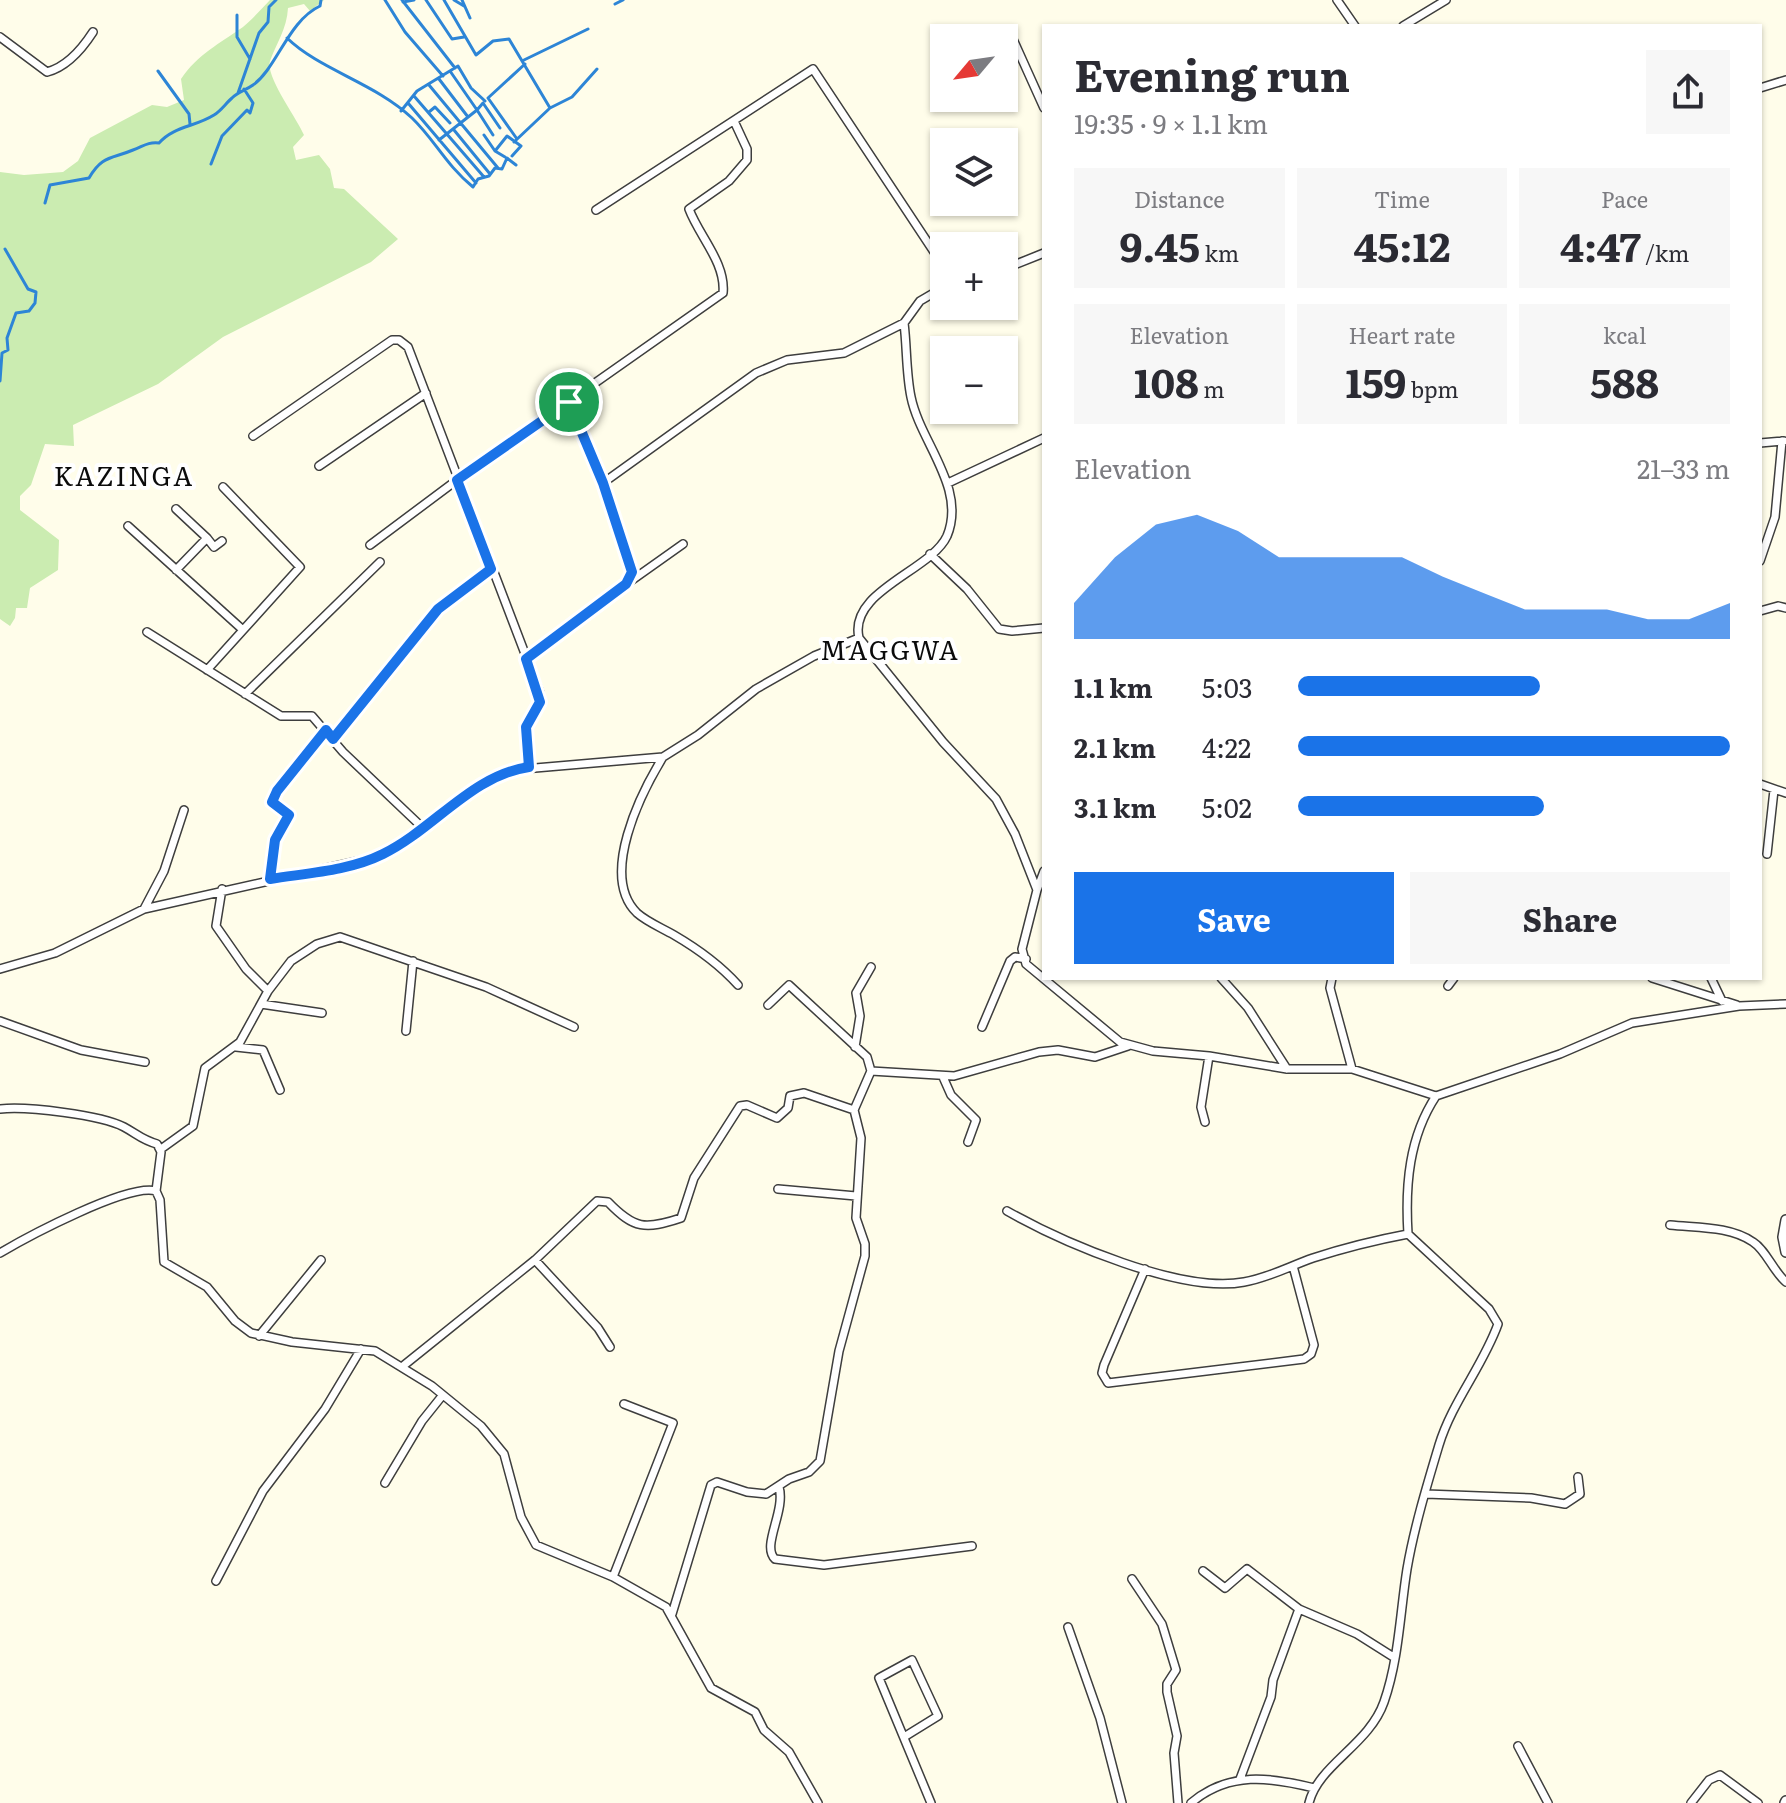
<!DOCTYPE html>
<html lang="en">
<head>
<meta charset="utf-8">
<style>
  body { margin:0; font-family:Literata,serif; background:#f7f7f7; color:#2b2b33; height:100vh; display:flex; flex-direction:column; font-size:30px; white-space:nowrap }
  * { box-sizing:border-box; margin:0 }
  p { font-size:26px; color:#7c7c81 }
  .icon { flex:none; width:44px; height:44px; fill:none; stroke:currentColor; stroke-width:2; stroke-linecap:round; stroke-linejoin:round }
  .map { position:relative; flex:1; overflow:hidden }
  .drawer { position:absolute; left:1042px; top:24px; width:720px; height:956px; display:flex; flex-direction:column; background:#fff; border-radius:0px; box-shadow:0 2px 6px #0004 }
  .drawer>* { flex:none }
  .needle { width:52px; rotate:241deg }
  .buttons { position:absolute; left:930px; top:24px; display:grid; gap:16px }
  .buttons a { display:grid; place-items:center; width:88px; height:88px; border-radius:0px; background:#fff; box-shadow:0 2px 6px #0004; font-size:40px }
  .pin { position:absolute; display:grid; place-items:center; width:68px; height:68px; color:#fff; margin:-34px; border:4px solid #fff; border-radius:50%; box-shadow:0 2px 8px #0007 }
  .round { display:grid; place-items:center; flex:none; width:84px; height:84px; border-radius:0px; background:#f7f7f7 }
  .overview { display:flex; align-items:center; justify-content:space-between; height:136px; padding:0 32px }
  h1 { font-size:44px; font-weight:700; line-height:60px }
  .figures { display:grid; grid-template-columns:repeat(3,1fr); gap:12px; height:136px; padding:8px 32px }
  .figures div { display:grid; align-content:center; border-radius:0px; background:#f7f7f7; text-align:center }
  .figures b { font-size:40px; font-weight:700 }
  .figures small { font-size:22px; font-weight:400 }
  .figures p { font-size:22px }
  .chart { height:224px; padding:16px 32px }
  .chart p { display:flex; justify-content:space-between }
  .chart svg { width:100%; height:144px; margin-top:8px; fill:#1a73e8; opacity:.7 }
  .cta { display:flex; gap:16px; margin-top:auto; padding:16px 32px }
  .cta a { flex:1; height:92px; border-radius:0px; background:#1a73e8; color:#fff; font-size:32px; font-weight:700; line-height:92px; text-align:center }
  .cta a+a { background:#f7f7f7; color:#2b2b33 }
  ul { padding:0 32px; list-style:none; font-size:26px }
  li { display:grid; grid-template-columns:128px 96px 1fr; align-items:center; height:60px }
  li i { height:20px; border-radius:10px; background:#1a73e8 }
  .map>svg:first-child { display:block }
  .green { fill:#cbecb1 }
  .lines { fill:none; stroke-linecap:round; stroke-linejoin:round }
  .stream { stroke:#2d85d6; stroke-width:3 }
  .minor-casing { stroke:#3e3e3e; stroke-width:10 }
  .tertiary-casing { stroke:#3e3e3e; stroke-width:12 }
  .minor { stroke:#fff; stroke-width:7 }
  .tertiary { stroke:#fff; stroke-width:9 }
  .route-casing { stroke:#fff; stroke-width:16 }
  .route { stroke:#1a73e8; stroke-width:10 }
  .labels { text-anchor:middle; dominant-baseline:central; stroke-width:8; stroke-linejoin:round; paint-order:stroke }
  .quarter-label { font-size:26px; letter-spacing:2px; fill:#0b0b0b; stroke:#fff }
</style>
</head>
<body>
<div class="map">
<svg width="1786" height="1803" viewBox="0 0 1786 1803">
  <rect width="100%" height="100%" fill="#fffdea"/>
  <path class="green" d="M 270,0 L 324,0 L 310,11 L 304,4 L 288,8 C 287,29 276,44 270,61 C 265,76 297,118 304,135 L 293,147 L 296,160 L 319,155 L 330,169 L 334,188 L 344,189 L 398,239 L 371,262 L 223,337 L 158,384 L 73,425 L 74,446 L 45,444 L 31,485 L 20,496 L 20,510 L 59,540 L 58,570 L 30,588 L 27,608 L 16,608 L 15,618 L 10,626 L 0,619 L 0,172 L 24,175 L 63,172 L 78,161 L 90,138 L 152,105 L 167,107 L 184,100 L 181,79 C 198,54 219,44 243,27 C 253,19 261,9 270,0 Z"/>
  <g class="lines">
    <path class="stream" d="M 385,0 L 405,32 L 443,76
      M 402,0 L 455,68
      M 426,0 L 452,39 L 464,37
      M 444,0 L 476,55 L 493,41 L 509,39 L 550,108
      M 454,0 L 464,6
      M 462,0 L 470,18
      M 403,2 L 414,0
      M 615,4 L 623,0
      M 237,15 L 237,37 L 250,59
      M 287,38 C 320,70 375,83 412,118 C 435,140 445,164 473,187 L 478,179 L 489,176 L 495,168 L 502,169 L 507,158 L 516,165
      M 524,60 L 588,29
      M 158,71 L 189,114 L 190,124
      M 439,79 L 468,117
      M 429,85 L 498,168
      M 238,93 L 259,33 L 268,22 L 269,7 L 276,0
      M 414,96 L 484,177
      M 408,103 L 476,183
      M 401,111 L 417,91 L 458,66 L 471,88 L 485,101
      M 429,112 L 435,107 L 450,123
      M 454,130 L 490,174
      M 484,135 L 495,151 L 507,136 L 521,146 L 512,156
      M 493,135 L 477,110 L 483,103 L 500,128
      M 517,139 L 488,98 L 525,64
      M 439,140 L 477,110 L 450,71
      M 514,142 L 550,108 L 572,97 L 597,69
      M 495,151 L 505,157
      M 211,164 L 222,136 L 247,110 L 250,113 L 253,103 L 244,89
      M 45,203 L 50,185 L 89,178 C 102,155 112,159 133,150 C 144,146 147,142 159,143 C 174,126 195,127 214,115 C 221,111 226,103 232,98 C 238,92 246,90 253,85 C 277,68 288,21 320,6 L 321,0
      M 0,381 L 2,353 L 8,350 L 7,338 L 16,313 L 29,311 L 35,303 L 36,292 L 28,289 L 5,249"/>
    <defs>
      <path id="minor" d="M 1337,0 L 1355,26
        M 1403,26 L 1446,0
        M 0,37 L 47,72 C 66,67 82,49 93,32
        M 1012,37 L 1044,108
        M 1760,88 L 1786,80
        M 596,210 L 813,69 L 944,267
        M 1004,269 L 1044,253
        M 253,436 L 392,340 L 399,340 L 408,347 L 540,693 L 540,702 L 526,727 L 529,767
        M 1760,443 L 1784,441
        M 319,466 L 426,393
        M 603,483 L 756,373 L 787,360 L 844,353 L 904,323 L 920,301 L 944,287
        M 948,483 L 1044,438
        M 176,509 L 207,538
        M 128,526 L 243,630
        M 370,545 L 457,480 L 723,293 C 726,263 699,236 689,209 L 729,181 L 747,160 L 747,149 L 734,121
        M 930,554 L 967,589 L 999,629 L 1012,631 L 1044,628
        M 1760,561 L 1775,517 L 1782,441
        M 176,570 L 207,538 L 214,547 L 222,541
        M 628,583 L 683,544
        M 1760,611 L 1778,606 L 1786,608
        M 147,632 L 281,716 L 312,716 L 343,752 L 424,829
        M 859,638 L 943,742 L 996,799 L 1015,834 L 1037,890 L 1022,949 L 1026,964 L 1120,1042 L 1153,1051 L 1209,1056 L 1201,1107 L 1205,1122
        M 526,659 L 626,584 L 632,572 L 603,483 L 569,402
        M 207,670 L 300,567 L 223,487
        M 245,694 L 380,562
        M 333,739 L 438,609 L 491,569
        M 663,757 C 641,793 599,876 637,913 C 647,922 662,928 674,935 C 698,949 720,965 738,985
        M 1760,784 L 1786,793
        M 1767,854 L 1774,790
        M 270,879 L 275,840 L 289,815 L 274,805 L 272,799 L 326,730
        M 222,889 L 216,926 L 246,969 L 268,991
        M 1037,890 L 1044,871
        M 144,909 L 164,871 L 184,810
        M 0,969 L 55,953 L 144,909 L 376,857 L 425,828 L 493,777 L 512,770 L 663,757 L 698,735 L 756,689 L 814,656 L 859,638 C 848,591 931,571 947,536 C 967,488 920,442 911,397 C 906,373 907,347 904,323
        M 1221,978 L 1248,1008 L 1287,1069
        M 1332,978 L 1330,988 L 1352,1069
        M 1652,978 L 1737,1005
        M 1711,978 L 1722,1001
        M 1448,986 L 1454,978
        M 261,1004 L 322,1013
        M 0,1021 L 81,1050 L 145,1062
        M 982,1027 L 1010,961 L 1015,957 L 1026,959
        M 406,1031 L 413,961
        M 236,1047 L 263,1050 L 280,1090
        M 855,1047 L 860,1016 L 856,993 L 871,967
        M 1209,1056 L 1287,1069 L 1352,1069 L 1436,1096 L 1560,1054 L 1632,1023 L 1739,1006 L 1786,1004
        M 871,1071 L 954,1076 L 1039,1052 L 1058,1050 L 1095,1057 L 1128,1046
        M 943,1077 L 951,1095 L 976,1120 L 968,1142
        M 0,1109 C 27,1106 101,1115 124,1127 C 137,1134 142,1140 157,1144 L 161,1152 L 156,1191
        M 161,1149 L 193,1126 L 205,1068 L 240,1042 L 268,991 L 291,961 L 317,944 L 340,937 L 486,987 L 574,1027
        M 778,1189 L 856,1196
        M 1007,1211 C 1062,1242 1181,1294 1244,1282 C 1268,1278 1290,1266 1313,1258 C 1344,1248 1376,1240 1408,1234
        M 1670,1225 C 1697,1228 1730,1226 1753,1242 C 1766,1250 1773,1271 1786,1282
        M 0,1253 C 27,1237 128,1183 156,1191 L 160,1200 L 164,1262 L 207,1287 L 235,1321 L 251,1333 L 292,1342 L 375,1351 L 432,1386 L 481,1426 L 504,1454 L 521,1517 L 536,1545 L 613,1577 L 666,1607 L 711,1688 L 755,1712 L 764,1730 L 789,1752 L 818,1803
        M 535,1260 L 598,1328 L 610,1347
        M 1145,1269 L 1104,1365 L 1102,1373 L 1108,1383 L 1304,1359 L 1311,1354 L 1314,1345 L 1293,1266
        M 259,1336 L 321,1260
        M 403,1366 L 535,1260 L 597,1201 L 608,1202 C 634,1229 645,1230 681,1218 L 694,1178 L 740,1106 L 747,1105 L 777,1118 L 788,1108 L 790,1096 L 804,1093 L 854,1110
        M 385,1483 L 422,1421 L 442,1396
        M 779,1487 C 786,1511 761,1546 775,1559 L 824,1565 L 972,1546
        M 1426,1494 L 1531,1498 L 1565,1504 L 1580,1494 L 1578,1477
        M 1203,1571 L 1225,1588 L 1247,1569 L 1299,1609 L 1357,1634 L 1395,1658
        M 613,1577 L 673,1423 L 624,1404
        M 1132,1579 L 1162,1624 L 1176,1670 L 1167,1684 L 1167,1692 L 1177,1736 L 1174,1753 L 1178,1803
        M 216,1581 L 263,1491 L 325,1409 L 361,1349
        M 672,1614 L 711,1485 L 717,1482 L 747,1492 L 766,1494 L 789,1479 L 809,1472 L 820,1461 L 839,1351 L 865,1256 L 865,1244 L 856,1218 L 861,1138 L 854,1110 L 871,1071 L 867,1057 L 789,985 L 768,1005
        M 1068,1627 L 1100,1718 L 1122,1803
        M 904,1737 L 938,1716 L 912,1660 L 879,1678 L 931,1803
        M 1518,1746 L 1548,1803
        M 1240,1779 L 1271,1697 L 1273,1680 L 1299,1609
        M 1191,1803 C 1229,1771 1270,1777 1314,1788
        M 1309,1803 C 1318,1765 1369,1745 1384,1702 C 1399,1659 1400,1613 1407,1569 C 1414,1528 1427,1485 1439,1445 C 1452,1402 1483,1366 1498,1324 L 1489,1309 L 1408,1234 C 1405,1185 1409,1137 1436,1096
        M 1691,1803 L 1709,1780 L 1720,1775 L 1758,1803"/>
      <path id="tertiary" d="M 1786,1220 L 1783,1237 L 1786,1252
        M 1785,1803 L 1786,1801"/>
    </defs>
    <use href="#minor" class="minor-casing"/>
    <use href="#tertiary" class="tertiary-casing"/>
    <use href="#minor" class="minor"/>
    <use href="#tertiary" class="tertiary"/>
  </g>
  <g class="lines">
    <defs>
      <path id="route" d="M 569,402 L 603,483 L 632,572 L 626,584 L 526,659 L 540,702 L 526,727 L 529,767 C 472,775 434,829 383,854 C 349,871 307,873 270,879 L 275,840 L 289,815 L 272,802 L 277,791 L 326,730 L 333,739 L 438,609 L 491,569 L 457,480 Z"/>
    </defs>
    <use href="#route" class="route-casing"/>
    <use href="#route" class="route"/>
  </g>
  <g class="labels">
    <g class="quarter-label">
      <text x="124" y="474">KAZINGA</text>
      <text x="890" y="648">MAGGWA</text>
    </g>
  </g>
</svg>
<div class="buttons">
<a><svg class="needle" viewBox="-14 -14 28 28"><path d="M0-13l5 13h-10z" fill="#e53935"/><path d="M0 13l5-13h-10z" fill="#7c7c81"/></svg></a>
<a><svg class="icon" aria-label="layers" viewBox="0 0 24 24"><path d="M12 4l9 5-9 5-9-5zM3 14l9 5 9-5"/></svg></a>
<a>+</a>
<a>−</a>
</div>
<div class="pin" style="left:569px;top:402px;background:#1e9e55"><svg class="icon" aria-label="arrive" viewBox="0 0 24 24"><path d="M6 21V4h12l-3 4 3 4H6"/></svg></div>
<section class="drawer">
<div class="overview"><div><h1>Evening run</h1><p>19:35 · 9 × 1.1 km</p></div><a class="round"><svg class="icon" aria-label="share" viewBox="0 0 24 24"><path d="M12 15V3M7 8l5-5 5 5M5 13v7h14v-7"/></svg></a></div>
<div class="figures">
<div><p>Distance</p><b>9.45<small> km</small></b></div>
<div><p>Time</p><b>45:12</b></div>
<div><p>Pace</p><b>4:47<small> /km</small></b></div>
</div>
<div class="figures">
<div><p>Elevation</p><b>108<small> m</small></b></div>
<div><p>Heart rate</p><b>159<small> bpm</small></b></div>
<div><p>kcal</p><b>588</b></div>
</div>
<div class="chart"><p><span>Elevation</span>21–33 m</p>
<svg viewBox="0 0 160 44" preserveAspectRatio="none"><path d="M0 44V33L10 19L20 9L30 6L40 11L50 19L60 19L70 19L80 19L90 25L100 30L110 35L120 35L130 35L140 38L150 38L160 33V44z"/></svg>
</div>
<ul>
<li><b>1.1 km</b>5:03<i style="width:56%"></i></li>
<li><b>2.1 km</b>4:22<i style="width:100%"></i></li>
<li><b>3.1 km</b>5:02<i style="width:57%"></i></li>
</ul>
<div class="cta"><a>Save</a><a>Share</a></div>
</section>
</div>
</body>
</html>
